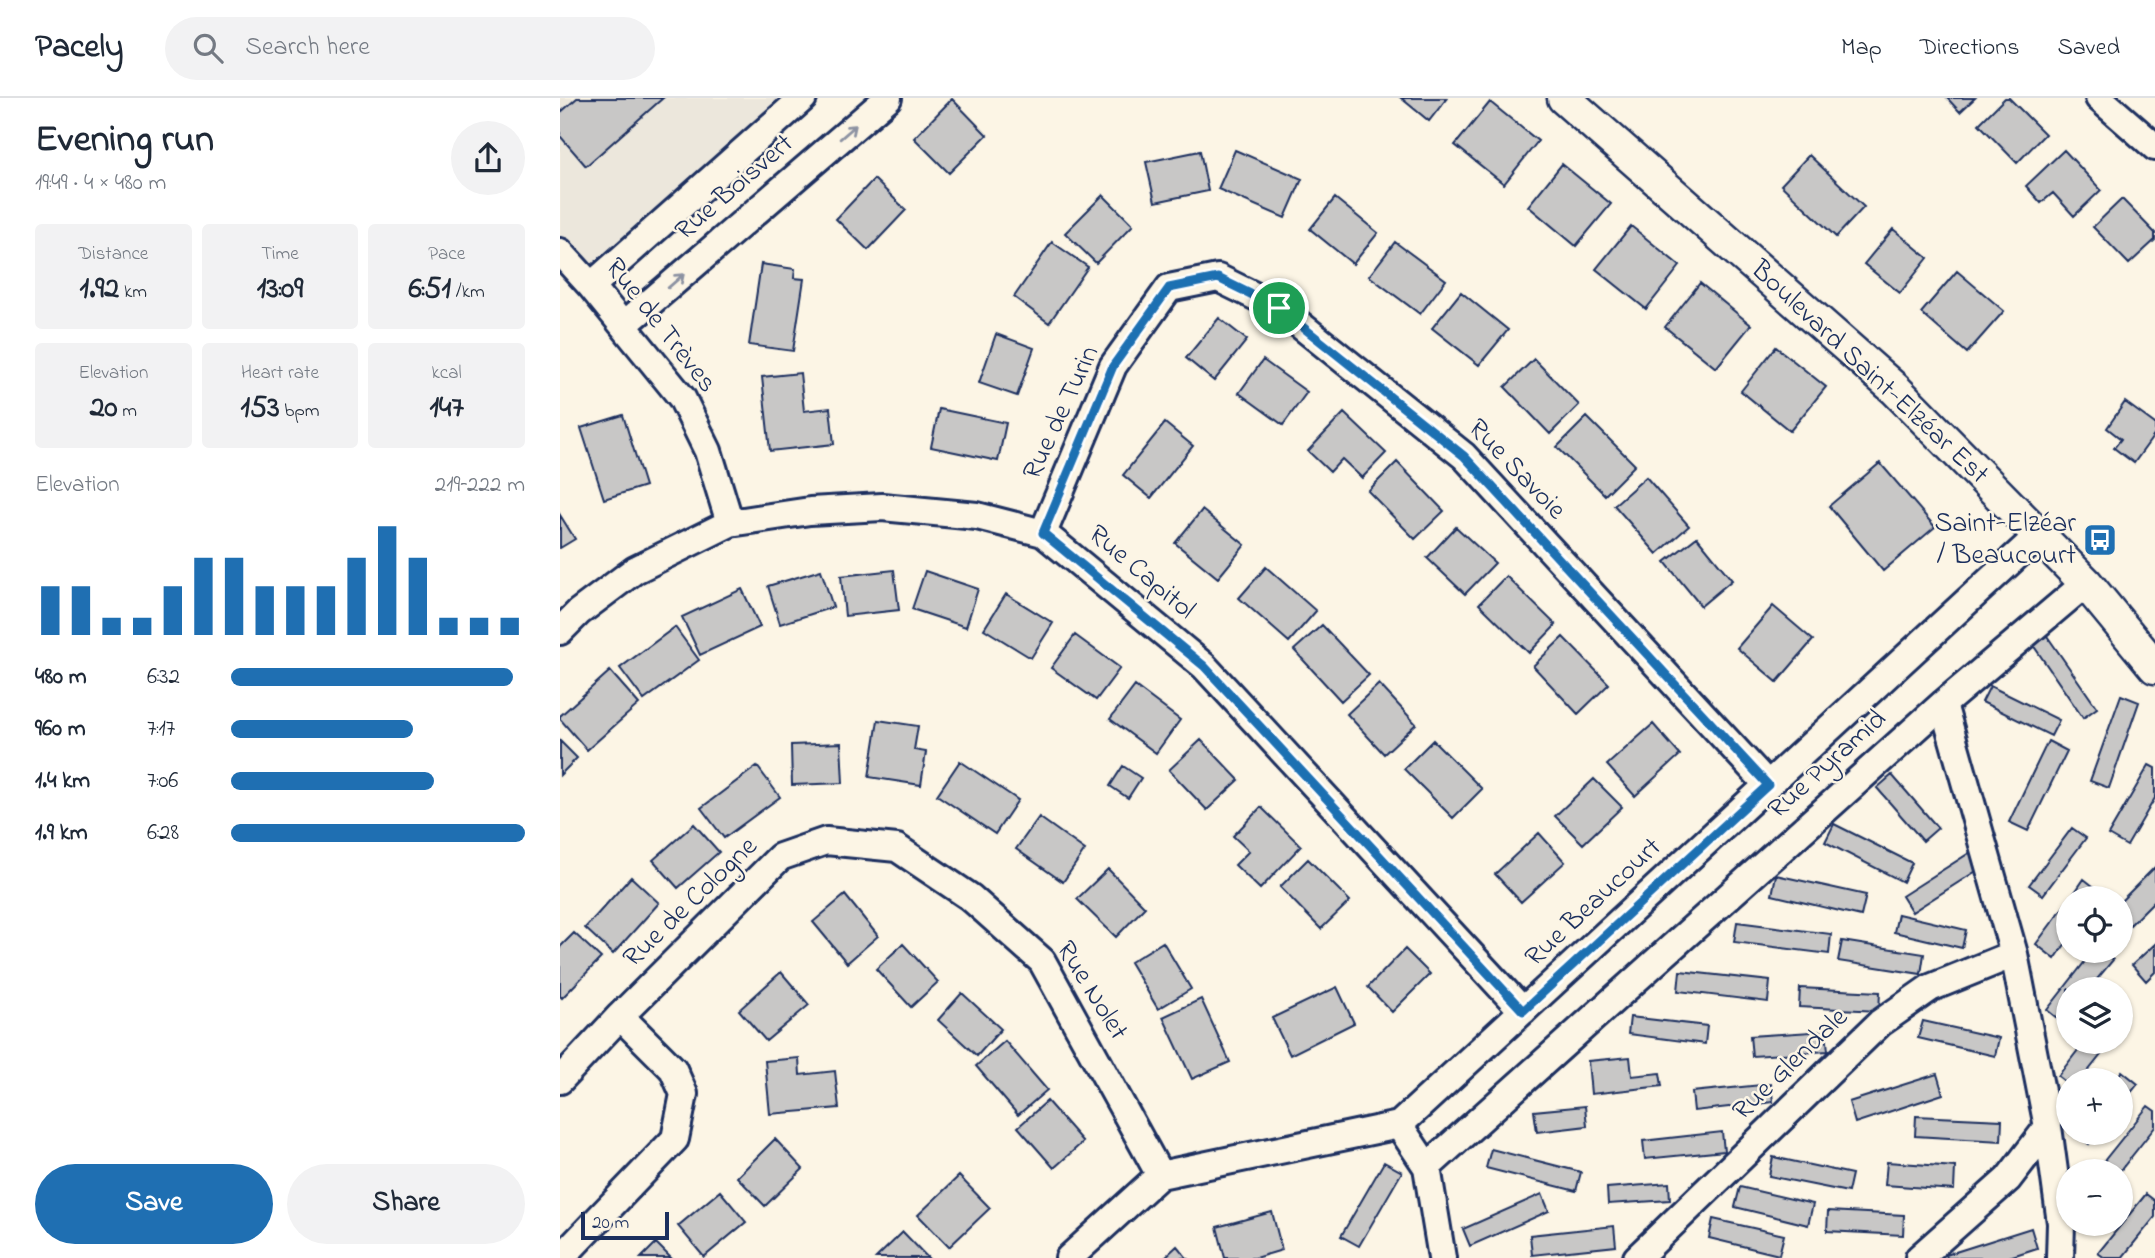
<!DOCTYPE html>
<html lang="en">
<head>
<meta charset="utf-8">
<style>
  body { margin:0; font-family:"Indie Flower",sans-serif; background:#f2f2f3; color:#1f2937; height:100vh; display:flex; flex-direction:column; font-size:26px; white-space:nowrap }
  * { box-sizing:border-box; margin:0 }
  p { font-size:23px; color:#747a83 }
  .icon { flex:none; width:38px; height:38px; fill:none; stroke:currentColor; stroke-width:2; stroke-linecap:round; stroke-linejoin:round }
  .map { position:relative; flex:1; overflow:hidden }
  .drawer { display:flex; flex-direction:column; background:#fff; width:560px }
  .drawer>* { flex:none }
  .fabs { position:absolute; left:1496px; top:788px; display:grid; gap:14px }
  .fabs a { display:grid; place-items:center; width:77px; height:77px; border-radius:50%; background:#fff; box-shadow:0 2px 5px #0004; font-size:35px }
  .scale { position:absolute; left:21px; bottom:18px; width:88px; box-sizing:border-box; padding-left:7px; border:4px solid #1b2f5e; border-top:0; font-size:19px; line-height:24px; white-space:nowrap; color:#1b2f5e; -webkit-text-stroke:5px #fcf5e5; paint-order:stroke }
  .pin { position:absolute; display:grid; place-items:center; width:60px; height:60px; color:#fff; margin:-30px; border:4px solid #fff; border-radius:50%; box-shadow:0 2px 7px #0007 }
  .round { display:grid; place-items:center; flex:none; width:74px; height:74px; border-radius:37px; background:#f2f2f3 }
  .headline { display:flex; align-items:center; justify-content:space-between; height:119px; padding:0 35px }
  h1 { font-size:38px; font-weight:800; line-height:52px }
  .metrics { display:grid; grid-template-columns:repeat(3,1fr); gap:10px; height:119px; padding:7px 35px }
  .metrics div { display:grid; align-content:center; border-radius:7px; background:#f2f2f3; text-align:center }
  .metrics b { font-size:30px; font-weight:800 }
  .metrics small { font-size:19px; font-weight:400 }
  .metrics p { font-size:19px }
  .chart { height:196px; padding:14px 35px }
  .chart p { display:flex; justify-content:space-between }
  .chart svg { width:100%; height:126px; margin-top:7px; stroke:#1f6fb2; stroke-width:6 }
  .cta { display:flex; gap:14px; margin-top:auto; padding:14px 35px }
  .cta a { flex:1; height:80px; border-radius:42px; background:#1f6fb2; color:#fff; font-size:28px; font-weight:800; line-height:80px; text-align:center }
  .cta a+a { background:#f2f2f3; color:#1f2937 }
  ul { padding:0 35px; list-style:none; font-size:23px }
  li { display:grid; grid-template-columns:112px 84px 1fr; align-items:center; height:52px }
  li i { height:18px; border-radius:9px; background:#1f6fb2 }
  header { display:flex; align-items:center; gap:42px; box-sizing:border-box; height:98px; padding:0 35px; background:#fff; border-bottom:2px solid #e0e1e3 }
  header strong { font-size:33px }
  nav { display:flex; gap:38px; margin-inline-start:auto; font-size:24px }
  .search { width:490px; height:63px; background:#f2f2f3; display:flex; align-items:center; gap:18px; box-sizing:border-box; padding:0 24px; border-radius:38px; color:#747a83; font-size:26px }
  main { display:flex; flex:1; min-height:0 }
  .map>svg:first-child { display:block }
  .built { fill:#ece7dc }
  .building { fill:#c8c7c6; stroke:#1b2f5e; stroke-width:2 }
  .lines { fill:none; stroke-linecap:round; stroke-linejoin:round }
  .minor-casing { stroke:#1b2f5e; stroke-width:32 }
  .tertiary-casing { stroke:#1b2f5e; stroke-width:37 }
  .minor { stroke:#fcf5e5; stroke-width:26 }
  .tertiary { stroke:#fcf5e5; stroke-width:32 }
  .oneway { stroke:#8c92a2 }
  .route-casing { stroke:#fff; stroke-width:14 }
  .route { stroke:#1f6fb2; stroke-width:9 }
  .labels { text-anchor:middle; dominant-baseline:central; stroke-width:5; stroke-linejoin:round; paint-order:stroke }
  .street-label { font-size:28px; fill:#1b2f5e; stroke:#fcf5e5 }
  .poi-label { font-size:28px; fill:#1b2f5e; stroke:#fcf5e5; text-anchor:end }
</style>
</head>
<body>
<header>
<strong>Pacely</strong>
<div class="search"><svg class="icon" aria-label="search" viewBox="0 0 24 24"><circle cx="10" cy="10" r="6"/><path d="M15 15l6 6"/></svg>Search here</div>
<nav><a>Map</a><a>Directions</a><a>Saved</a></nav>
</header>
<main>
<section class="drawer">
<div class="headline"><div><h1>Evening run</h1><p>19:49 · 4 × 480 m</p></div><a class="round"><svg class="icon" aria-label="share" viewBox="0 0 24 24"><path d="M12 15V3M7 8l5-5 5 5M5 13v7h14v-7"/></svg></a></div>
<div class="metrics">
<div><p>Distance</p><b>1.92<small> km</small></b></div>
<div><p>Time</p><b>13:09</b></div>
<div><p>Pace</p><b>6:51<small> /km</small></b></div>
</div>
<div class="metrics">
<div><p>Elevation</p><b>20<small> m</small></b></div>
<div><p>Heart rate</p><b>153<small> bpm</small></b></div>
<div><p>kcal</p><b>147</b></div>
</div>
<div class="chart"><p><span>Elevation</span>219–222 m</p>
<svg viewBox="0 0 160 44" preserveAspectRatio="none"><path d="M5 44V27M15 44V27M25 44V38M35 44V38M45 44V27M55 44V17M65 44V17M75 44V27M85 44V27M95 44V27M105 44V17M115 44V6M125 44V17M135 44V38M145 44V38M155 44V38"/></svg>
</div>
<ul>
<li><b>480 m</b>6:32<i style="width:96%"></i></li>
<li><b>960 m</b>7:17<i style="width:62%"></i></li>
<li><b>1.4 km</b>7:06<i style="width:69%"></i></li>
<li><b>1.9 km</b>6:28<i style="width:100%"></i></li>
</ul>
<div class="cta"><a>Save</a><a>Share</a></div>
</section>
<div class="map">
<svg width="1595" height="1160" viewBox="0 0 1595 1160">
  <rect width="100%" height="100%" fill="#fcf5e5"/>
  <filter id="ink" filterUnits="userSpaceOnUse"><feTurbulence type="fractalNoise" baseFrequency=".0143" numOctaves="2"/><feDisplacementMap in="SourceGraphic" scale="14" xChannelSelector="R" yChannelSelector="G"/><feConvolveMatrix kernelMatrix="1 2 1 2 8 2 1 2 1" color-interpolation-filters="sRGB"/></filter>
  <g filter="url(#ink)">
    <path class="built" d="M 0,0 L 244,0 L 31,188 L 0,149 Z"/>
    <path class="building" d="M 17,0 L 103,0 L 26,68 L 0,38 L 0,15 Z
      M 841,0 L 887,0 L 869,23 Z
      M 1387,0 L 1415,0 L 1400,14 Z
      M 1445,0 L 1449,0 L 1485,36 L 1457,65 L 1419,26 Z
      M 392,1 L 427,37 L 389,75 L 354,40 Z
      M 930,4 L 978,43 L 944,86 L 895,47 Z
      M 675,52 L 742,81 L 725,120 L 658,91 Z
      M 1504,52 L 1541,92 L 1514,118 L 1493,95 L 1481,105 L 1466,88 Z
      M 640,53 L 648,93 L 595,104 L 586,64 Z
      M 1249,57 L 1304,109 L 1276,139 L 1221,87 Z
      M 1002,66 L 1051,106 L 1016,148 L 968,108 Z
      M 314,81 L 346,112 L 308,152 L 276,121 Z
      M 543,97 L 573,127 L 536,165 L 505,135 Z
      M 775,100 L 818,135 L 793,166 L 750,131 Z
      M 1562,101 L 1595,135 L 1595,142 L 1569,166 L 1533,129 Z
      M 1071,128 L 1120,168 L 1086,211 L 1036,171 Z
      M 1333,131 L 1368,160 L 1340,195 L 1304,166 Z
      M 492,144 L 528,169 L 489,225 L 454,199 Z
      M 835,144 L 886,182 L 860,216 L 809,178 Z
      M 201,166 L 235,171 L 234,180 L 244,181 L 233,253 L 189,247 Z
      M 1397,173 L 1444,213 L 1407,255 L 1361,215 Z
      M 1140,185 L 1191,227 L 1156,270 L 1105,229 Z
      M 901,194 L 948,232 L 919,267 L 872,230 Z
      M 659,220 L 687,242 L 654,283 L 626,260 Z
      M 436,236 L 474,250 L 457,298 L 419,285 Z
      M 1216,249 L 1266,289 L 1230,333 L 1181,293 Z
      M 974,261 L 1019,307 L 990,336 L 945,289 Z
      M 703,262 L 747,294 L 723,327 L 679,295 Z
      M 240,275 L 244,313 L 270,310 L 274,346 L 210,353 L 202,279 Z
      M 1565,304 L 1595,326 L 1595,336 L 1574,365 L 1554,350 L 1561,341 L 1547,330 Z
      M 379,311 L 446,325 L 438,363 L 371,349 Z
      M 784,315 L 826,355 L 802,380 L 782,361 L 770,374 L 748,353 Z
      M 63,317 L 85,388 L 44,401 L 21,330 Z
      M 1027,319 L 1075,367 L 1045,397 L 997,349 Z
      M 605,325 L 633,348 L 591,400 L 563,377 Z
      M 837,364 L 884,413 L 855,441 L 808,393 Z
      M 1320,365 L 1375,429 L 1323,473 L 1269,408 Z
      M 1086,379 L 1129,428 L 1097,456 L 1054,407 Z
      M 642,412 L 685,447 L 658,480 L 615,445 Z
      M 0,417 L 15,441 L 0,450 Z
      M 896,429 L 935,465 L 905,496 L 867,460 Z
      M 1137,439 L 1172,482 L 1141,508 L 1105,464 Z
      M 706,469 L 756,513 L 729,544 L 679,500 Z
      M 261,472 L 273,509 L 220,526 L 208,488 Z
      M 334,472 L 339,512 L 285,518 L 281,478 Z
      M 365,473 L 418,491 L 406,529 L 352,511 Z
      M 946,478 L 996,527 L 969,555 L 919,506 Z
      M 182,491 L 200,529 L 140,557 L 122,519 Z
      M 446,496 L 493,525 L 471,560 L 424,531 Z
      M 1213,508 L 1253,542 L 1217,584 L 1177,550 Z
      M 762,527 L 809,577 L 781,603 L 734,552 Z
      M 115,529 L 139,562 L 84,602 L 60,570 Z
      M 1485,535 L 1537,610 L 1523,620 L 1471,544 Z
      M 515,537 L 560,570 L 536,602 L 491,570 Z
      M 1003,539 L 1049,586 L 1018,616 L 973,568 Z
      M 50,573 L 79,606 L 27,652 L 0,621 L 0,618 Z
      M 819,586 L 856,626 L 824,656 L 787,616 Z
      M 575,588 L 620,622 L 596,655 L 550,621 Z
      M 1430,588 L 1499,622 L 1491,638 L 1422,604 Z
      M 1561,597 L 1579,604 L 1549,690 L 1530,683 Z
      M 318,622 L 358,628 L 354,652 L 366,654 L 361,687 L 309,679 Z
      M 1093,626 L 1120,657 L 1075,698 L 1047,667 Z
      M 641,642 L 679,682 L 647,712 L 609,672 Z
      M 873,642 L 922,691 L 893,720 L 844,671 Z
      M 0,643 L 17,660 L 0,677 Z
      M 1488,643 L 1507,653 L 1468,733 L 1449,724 Z
      M 281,645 L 283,685 L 232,687 L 231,647 Z
      M 400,663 L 458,702 L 435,736 L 377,697 Z
      M 1589,667 L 1595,670 L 1595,700 L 1567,748 L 1548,737 Z
      M 197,668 L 220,699 L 164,740 L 141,710 Z
      M 563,668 L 581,680 L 568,700 L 550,688 Z
      M 1332,677 L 1378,730 L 1363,743 L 1317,690 Z
      M 1034,681 L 1062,709 L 1023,746 L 995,718 Z
      M 701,709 L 741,748 L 700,791 L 675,767 L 689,753 L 673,738 Z
      M 479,719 L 525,752 L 503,784 L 456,751 Z
      M 134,726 L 159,754 L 118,790 L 93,762 Z
      M 1274,726 L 1352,765 L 1343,784 L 1265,744 Z
      M 1512,730 L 1526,740 L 1483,797 L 1469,787 Z
      M 979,735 L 1005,764 L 961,804 L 935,776 Z
      M 1414,752 L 1424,768 L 1352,814 L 1342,798 Z
      M 748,761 L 790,803 L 761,831 L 720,789 Z
      M 1595,769 L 1595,802 L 1570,827 L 1561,818 L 1561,803 Z
      M 548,771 L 585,809 L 556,839 L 517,801 Z
      M 1216,777 L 1306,797 L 1301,818 L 1212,797 Z
      M 71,779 L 99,805 L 53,856 L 25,830 Z
      M 1524,781 L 1543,796 L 1540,800 L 1511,800 Z
      M 285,797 L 318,838 L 287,865 L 253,824 Z
      M 1508,803 L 1508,842 L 1495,861 L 1476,846 Z
      M 1338,816 L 1406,832 L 1402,850 L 1334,834 Z
      M 1177,824 L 1271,836 L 1269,856 L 1174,844 Z
      M 14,835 L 41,860 L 2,900 L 0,898 L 0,849 Z
      M 1282,843 L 1364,856 L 1361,876 L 1278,863 Z
      M 603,844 L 631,891 L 598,911 L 570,864 Z
      M 343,846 L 378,884 L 351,909 L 316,871 Z
      M 1595,846 L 1595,874 L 1586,883 L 1572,867 Z
      M 845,851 L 870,876 L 832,914 L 808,889 Z
      M 1534,852 L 1541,852 L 1553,862 L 1529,891 L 1508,891 L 1508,916 L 1502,924 L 1487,912 Z
      M 1120,873 L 1210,883 L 1208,904 L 1118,893 Z
      M 221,874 L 249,907 L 206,943 L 179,912 Z
      M 777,889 L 794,925 L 730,957 L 712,920 Z
      M 1240,890 L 1320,894 L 1319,913 L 1239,909 Z
      M 402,895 L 441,931 L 417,958 L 378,922 Z
      M 641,901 L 670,964 L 632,981 L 603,919 Z
      M 1070,919 L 1147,928 L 1145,946 L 1068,936 Z
      M 1363,923 L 1439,940 L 1435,958 L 1358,940 Z
      M 1266,933 L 1268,953 L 1192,958 L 1190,938 Z
      M 445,943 L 487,992 L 458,1017 L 416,968 Z
      M 1525,943 L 1552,943 L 1521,982 L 1508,982 L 1508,986 L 1498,978 Z
      M 1070,959 L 1072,978 L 1100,975 L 1102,988 L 1031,996 L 1028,963 Z
      M 239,960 L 240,977 L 275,973 L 279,1010 L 210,1016 L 205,963 Z
      M 1562,973 L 1578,986 L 1561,1007 L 1561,982 L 1555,982 Z
      M 1377,976 L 1383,996 L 1295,1025 L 1289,1004 Z
      M 1211,986 L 1213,1004 L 1134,1013 L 1132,994 Z
      M 487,1003 L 523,1044 L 494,1070 L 458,1029 Z
      M 1025,1008 L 1027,1028 L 977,1034 L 974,1013 Z
      M 1588,1008 L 1595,1013 L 1595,1029 L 1560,1073 L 1536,1073 Z
      M 1356,1018 L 1442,1022 L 1441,1043 L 1355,1038 Z
      M 1162,1034 L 1164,1053 L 1085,1061 L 1083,1043 Z
      M 1514,1034 L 1539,1034 L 1529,1046 Z
      M 215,1041 L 243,1071 L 205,1108 L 177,1079 Z
      M 931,1051 L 1021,1074 L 1016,1093 L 926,1070 Z
      M 1213,1059 L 1292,1076 L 1288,1094 L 1209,1078 Z
      M 824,1064 L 842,1074 L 799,1148 L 781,1138 Z
      M 1327,1064 L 1395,1069 L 1394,1092 L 1325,1087 Z
      M 399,1078 L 430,1110 L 389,1149 L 358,1117 Z
      M 1109,1085 L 1110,1102 L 1048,1106 L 1047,1090 Z
      M 1180,1089 L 1253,1106 L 1248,1127 L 1175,1109 Z
      M 160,1093 L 186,1124 L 144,1159 L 118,1128 Z
      M 982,1096 L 989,1113 L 910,1148 L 903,1131 Z
      M 1586,1096 L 1595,1103 L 1595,1119 L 1562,1160 L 1545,1160 L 1538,1155 Z
      M 1268,1113 L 1344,1117 L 1343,1137 L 1267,1133 Z
      M 712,1114 L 722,1152 L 695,1160 L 665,1160 L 657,1129 Z
      M 1153,1121 L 1224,1137 L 1219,1157 L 1149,1140 Z
      M 1054,1128 L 1056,1148 L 972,1157 L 970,1137 Z
      M 1471,1130 L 1477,1150 L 1446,1160 L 1387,1160 L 1386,1157 Z
      M 343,1134 L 368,1160 L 316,1160 Z
      M 96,1145 L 111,1160 L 81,1160 Z
      M 617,1148 L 627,1160 L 604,1160 Z"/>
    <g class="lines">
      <defs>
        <path id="minor" d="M 1539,0 L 1595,49
          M 0,154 L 31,188 L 122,300 L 148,353 L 170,425
          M 31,188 L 243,0
          M 64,227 L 328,0
          M 483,435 L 553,268 L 609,190 L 658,180 L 719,210 L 904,358 L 1208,687
          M 0,533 L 19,514 L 75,472 L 170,425 L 250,413 L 322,409 L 417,418 L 483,435 L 644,568 L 963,913
          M 1383,606 L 1454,856 L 1488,1029 L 1501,1125 L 1500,1160
          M 0,982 L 60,918
          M 839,1027 L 867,1069 L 882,1160
          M 867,1069 L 1383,606 L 1526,485
          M 1,1160 L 115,1041 L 124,996 L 113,971 L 60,918 L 220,759 L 266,743 L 337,750 L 410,799 L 482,863 L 600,1077
          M 509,1160 L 600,1077 L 839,1027 L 1479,437
          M 1077,1160 L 1320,925 L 1370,890 L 1454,856
          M 1359,1160 L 1448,1081 L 1488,1029"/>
        <path id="tertiary" d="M 1004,0 L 1335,291 L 1526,485 L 1595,569"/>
      </defs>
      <use href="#minor" class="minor-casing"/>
      <use href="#tertiary" class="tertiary-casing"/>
      <use href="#minor" class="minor"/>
      <use href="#tertiary" class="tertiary"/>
    </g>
    <defs><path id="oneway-shaft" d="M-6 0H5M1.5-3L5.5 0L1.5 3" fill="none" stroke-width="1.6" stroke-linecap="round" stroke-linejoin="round" transform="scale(1.75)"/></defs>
    <g class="oneway">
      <use href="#oneway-shaft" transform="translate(288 34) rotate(-41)"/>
      <use href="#oneway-shaft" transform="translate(116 183) rotate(-41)"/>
    </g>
  </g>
  <g class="lines" filter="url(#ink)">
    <defs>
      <path id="route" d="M 658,180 L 719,210 L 904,358 L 1208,687 L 963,913 L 644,568 L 483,435 L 553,268 L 609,190 Z"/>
    </defs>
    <use href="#route" class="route-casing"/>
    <use href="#route" class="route"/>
  </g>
  <defs>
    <symbol id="bus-square" viewBox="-11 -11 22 22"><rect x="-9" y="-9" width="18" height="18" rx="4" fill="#1f6fb2" stroke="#fcf5e5"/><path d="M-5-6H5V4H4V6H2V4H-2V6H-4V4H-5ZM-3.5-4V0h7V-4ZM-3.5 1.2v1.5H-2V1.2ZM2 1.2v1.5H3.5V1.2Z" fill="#fff"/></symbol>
  </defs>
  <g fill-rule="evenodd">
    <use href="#bus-square" x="1521" y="423" width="38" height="38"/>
  </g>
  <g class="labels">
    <g class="street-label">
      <text transform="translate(175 90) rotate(-41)">Rue Boisvert</text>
      <text transform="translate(100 228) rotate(52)">Rue de Trèves</text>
      <text transform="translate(1309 275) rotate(43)">Boulevard Saint-Elzéar Est</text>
      <text transform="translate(502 315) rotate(-65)">Rue de Turin</text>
      <text transform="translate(956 372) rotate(46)">Rue Savoie</text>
      <text transform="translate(581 475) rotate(40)">Rue Capitol</text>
      <text transform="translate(1268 667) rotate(-42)">Rue Pyramid</text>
      <text transform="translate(131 805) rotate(-44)">Rue de Cologne</text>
      <text transform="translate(1034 805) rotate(-43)">Rue Beaucourt</text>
      <text transform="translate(531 893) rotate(58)">Rue Nolet</text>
      <text transform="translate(1231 967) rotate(-44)">Rue Glendale</text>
    </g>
    <g class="poi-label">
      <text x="1516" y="426">Saint-Elzéar<tspan x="1516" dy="32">/ Beaucourt</tspan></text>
    </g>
  </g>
</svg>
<div class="fabs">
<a><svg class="icon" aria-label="locate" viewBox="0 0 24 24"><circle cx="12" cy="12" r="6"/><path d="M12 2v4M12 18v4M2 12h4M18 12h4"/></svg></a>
<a><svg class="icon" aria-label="layers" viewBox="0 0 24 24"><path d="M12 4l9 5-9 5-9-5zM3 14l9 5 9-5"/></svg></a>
<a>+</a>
<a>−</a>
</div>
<div class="scale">20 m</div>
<div class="pin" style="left:719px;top:210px;background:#1e9e55"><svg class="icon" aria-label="arrive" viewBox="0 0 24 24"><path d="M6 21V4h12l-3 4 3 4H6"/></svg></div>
</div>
</main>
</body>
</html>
